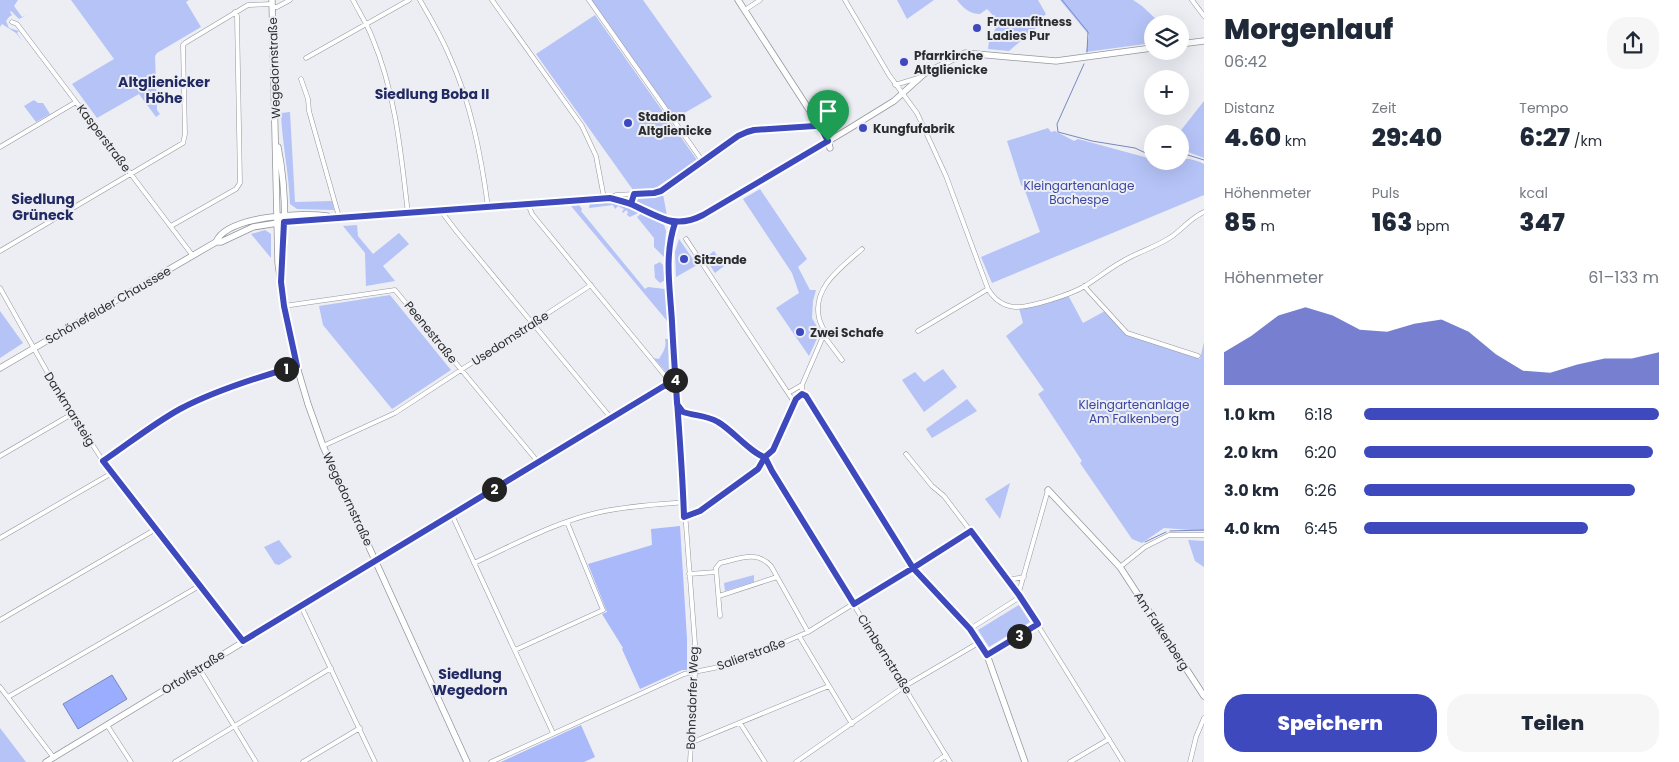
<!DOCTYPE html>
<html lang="de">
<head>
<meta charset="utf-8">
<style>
  body { margin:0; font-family:Poppins,sans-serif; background:#f6f6f7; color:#1f2937; height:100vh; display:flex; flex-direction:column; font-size:19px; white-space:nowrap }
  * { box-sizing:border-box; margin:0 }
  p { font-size:16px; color:#747a83 }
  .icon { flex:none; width:28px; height:28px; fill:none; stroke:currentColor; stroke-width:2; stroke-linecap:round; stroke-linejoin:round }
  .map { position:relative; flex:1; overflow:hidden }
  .sheet { display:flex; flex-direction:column; background:#fff; width:475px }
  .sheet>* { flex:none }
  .controls { position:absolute; left:1144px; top:15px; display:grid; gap:10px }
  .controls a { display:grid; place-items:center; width:45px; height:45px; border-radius:50%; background:#fff; box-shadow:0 5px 20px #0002; font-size:25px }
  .pin { position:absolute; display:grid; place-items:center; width:42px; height:42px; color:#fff; margin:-51px -21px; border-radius:50% 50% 50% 0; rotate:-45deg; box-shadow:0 0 5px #0007 }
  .pin .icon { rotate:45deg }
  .km { position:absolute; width:25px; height:25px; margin:-12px; border-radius:50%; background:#222; color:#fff; font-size:14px; line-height:25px; text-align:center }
  .round { display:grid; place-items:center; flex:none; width:52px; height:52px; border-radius:20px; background:#f6f6f7 }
  .overview { display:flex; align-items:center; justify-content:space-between; height:85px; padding:0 20px }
  h1 { font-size:28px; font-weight:800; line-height:38px }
  .figures { display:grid; grid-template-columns:repeat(3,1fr); gap:8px; height:85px; padding:5px 20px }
  .figures div { display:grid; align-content:center }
  .figures b { font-size:25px; font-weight:800 }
  .figures small { font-size:14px; font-weight:400 }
  .figures p { font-size:14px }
  .chart { height:140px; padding:10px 20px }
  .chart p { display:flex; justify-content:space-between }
  .chart svg { width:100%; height:90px; margin-top:5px; fill:#3e49bd; opacity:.7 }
  .cta { display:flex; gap:10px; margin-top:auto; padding:10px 20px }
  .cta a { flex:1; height:58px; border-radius:20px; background:#3e49bd; color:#fff; font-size:20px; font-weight:800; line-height:58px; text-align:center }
  .cta a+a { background:#f6f6f7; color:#1f2937 }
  ul { padding:0 20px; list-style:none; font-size:16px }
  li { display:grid; grid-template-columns:80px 60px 1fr; align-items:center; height:38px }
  li i { height:12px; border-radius:6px; background:#3e49bd }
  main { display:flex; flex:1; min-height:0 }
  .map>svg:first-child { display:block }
  .green { fill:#b5c3f7 }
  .forest { fill:#a9b9fa }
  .water { fill:#9aadfe; stroke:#7987c0 }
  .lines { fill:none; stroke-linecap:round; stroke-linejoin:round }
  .stream { stroke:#7987c0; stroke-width:1 }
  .street-casing { stroke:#95979c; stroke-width:5 }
  .secondary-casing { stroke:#95979c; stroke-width:7 }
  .street { stroke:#fff; stroke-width:4 }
  .secondary { stroke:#fff; stroke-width:5.5 }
  .route-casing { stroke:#fff; stroke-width:10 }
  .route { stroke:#3e49bd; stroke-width:6 }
  .poi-dot { fill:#3e49bd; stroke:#eceef4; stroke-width:2 }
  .labels { text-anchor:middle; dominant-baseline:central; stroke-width:4; stroke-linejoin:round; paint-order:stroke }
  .poi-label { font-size:12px; font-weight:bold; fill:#2c2d2f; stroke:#eceef4; text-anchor:start }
  .street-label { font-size:12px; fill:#2c2d2f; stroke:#eceef4 }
  .park-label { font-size:12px; fill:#3a46a2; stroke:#eceef4 }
  .neighbourhood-label { font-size:14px; font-weight:bold; fill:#222a63; stroke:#eceef4 }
</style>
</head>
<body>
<main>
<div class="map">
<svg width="1204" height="762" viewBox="0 0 1204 762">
  <rect width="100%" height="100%" fill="#eceef4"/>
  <path class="green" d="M 0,0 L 18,0 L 14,6 L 22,17 L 27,15 L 19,19 L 11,11 L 10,12 L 12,15 L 9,17 L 6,21 L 9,28 L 19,31 L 17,33 L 23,42 L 16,33 L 2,24 L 0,27 Z
    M 71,0 L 189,0 L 186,2 L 201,27 L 157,53 L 155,56 L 157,110 L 160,114 L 156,117 L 139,94 L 97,118 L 72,84 L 114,59 Z
    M 590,0 L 643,0 L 712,97 L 674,119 Z
    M 897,0 L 934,0 L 907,19 Z
    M 957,0 L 1038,0 L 1046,14 L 1034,24 L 1037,27 L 1009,51 L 988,49 L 989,41 L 999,22 L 987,9 L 980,14 C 970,14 963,8 957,0 Z
    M 1060,0 L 1133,0 L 1142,6 L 1159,22 L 1157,24 L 1152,24 L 1152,43 L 1086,52 L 1089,35 Z
    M 595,15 L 697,160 L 654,189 L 633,190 L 536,54 Z
    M 34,100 L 38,103 L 43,103 L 50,114 L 36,122 L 24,106 Z
    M 1204,101 L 1204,158 L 1188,152 L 1180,153 L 1180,134 L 1178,134 Z
    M 290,112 L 295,202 L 332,201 L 334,210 L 297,209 L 290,204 C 289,173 282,143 281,113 Z
    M 1048,128 L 1051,132 L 1055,131 L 1074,141 L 1078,139 L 1152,159 L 1152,161 L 1180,161 L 1180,159 C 1188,158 1197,160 1204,164 L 1204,195 L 992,283 L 981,257 L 1040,232 L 1024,188 L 1021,185 L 1007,141 Z
    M 760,189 L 807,259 L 798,267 L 810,290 L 816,290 L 813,301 L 812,318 L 820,332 L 809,356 L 776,308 L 799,293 L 792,273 L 743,199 Z
    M 663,194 L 667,216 L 636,201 L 638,199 L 657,197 Z
    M 608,202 L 636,210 L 638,213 L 630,217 L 627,215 L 628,212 L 626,210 L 623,213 L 622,212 L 624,209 L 618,206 L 615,209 L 613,205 L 589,208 L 590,203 Z
    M 579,205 L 582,209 L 581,211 L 645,289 L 648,287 L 665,289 L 668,322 L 571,206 Z
    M 642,213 L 664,225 L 666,231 L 664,257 L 654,247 L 654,238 L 637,217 Z
    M 357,225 L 358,236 L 373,254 L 399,233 L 409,244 L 383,266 L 395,281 L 366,286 L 365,253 L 343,226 Z
    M 265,230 L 271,234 L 271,258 L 251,234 Z
    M 679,239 L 697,265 L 676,277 L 675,252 Z
    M 714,251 L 724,266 L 715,273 L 705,258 Z
    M 660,262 L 663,265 L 665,280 L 660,283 L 655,278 L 654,265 Z
    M 390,295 L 451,370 L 392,409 L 323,325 L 319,306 Z
    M 1068,295 L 1083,323 L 1105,311 L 1124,333 L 1200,359 L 1204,342 L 1204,531 L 1164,528 L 1142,543 L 1132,539 L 1080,463 L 1082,461 L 1038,394 L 1044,390 L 1006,336 L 1023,323 L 1019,308 Z
    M 0,311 L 23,343 L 0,358 Z
    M 665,339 L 668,339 L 669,376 L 654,358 L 659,359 C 663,352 667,347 665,339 Z
    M 943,369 L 957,387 L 924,412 L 902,380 L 915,372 L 924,382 Z
    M 967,399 L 977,411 L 932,438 L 926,429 Z
    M 1010,483 L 1000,519 L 985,499 Z
    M 279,540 L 292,557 L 279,565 L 275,564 L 264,547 Z
    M 1188,540 L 1204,541 L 1204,567 L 1195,561 Z
    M 754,575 L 754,582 L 725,591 L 724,583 Z
    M 1019,605 L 1030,622 L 989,647 L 978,630 Z
    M 0,728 L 26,762 L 0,762 Z"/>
  <path class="forest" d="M 680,526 L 687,639 L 687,670 L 682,670 L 640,689 L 622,649 L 623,648 L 602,614 L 607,612 L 588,564 L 652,545 L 651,529 Z
    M 581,725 L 595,757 L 584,762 L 501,762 Z"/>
  <path class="water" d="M 112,675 L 127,699 L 78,729 L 63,704 Z"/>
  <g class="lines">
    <path class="stream" d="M 1062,0 L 1088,32 L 1087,52
      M 1084,64 L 1057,124 L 1058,132 L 1092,141 L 1135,148 L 1152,156
      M 1180,156 L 1188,155 L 1204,160
      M 1170,531 L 1204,530
      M 1145,542 L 1166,532"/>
    <defs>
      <path id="street" d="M 353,0 C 359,12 367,24 372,37 C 396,94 401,154 408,214
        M 420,0 C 430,18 441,36 449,55 C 471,103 481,155 488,207
        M 492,0 L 582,126 L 596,156 L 604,198
        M 589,0 L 703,162
        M 845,0 L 889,75 L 917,113 L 946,176 L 988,289 C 994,299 1003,306 1015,307 C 1030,308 1072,294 1085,286 C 1098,278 1110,268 1123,261 C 1138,252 1156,247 1171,237 C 1183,229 1190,218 1204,212
        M 1192,0 L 1204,16
        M 272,7 L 277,7 L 290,0
        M 745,10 L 760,0
        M 12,22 L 17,24 L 193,256
        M 306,58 L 409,0
        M 301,79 L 308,99 L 309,111 L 339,217
        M 895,85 L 918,78
        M 0,147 L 76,102
        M 610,198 L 616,195 L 654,193 L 661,191 L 738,136 L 754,130 L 815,126 L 819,124
        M 528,204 L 532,214 L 653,361 L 666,377 L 669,385
        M 443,211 L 444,215 L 457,232 L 611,418
        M 171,226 L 236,189 L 240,183 L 237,16 L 235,12
        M 686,239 L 794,402
        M 0,251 L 183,143 L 185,134 L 183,45 L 185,43 L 248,5 L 272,4
        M 1084,286 L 1127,333 L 1198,356
        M 0,288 L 59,393 L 103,461 L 243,641
        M 284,306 L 395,290 L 538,462
        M 918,331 L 988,289
        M 824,336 L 842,360
        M 788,393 L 802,385
        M 802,394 L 802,385 L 825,332 C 823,328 820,323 819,318 C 812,287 842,267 862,249
        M 677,406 L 695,644 L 695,673 L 690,762
        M 323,446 L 395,413 L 591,285
        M 906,454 L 932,486 L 944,496 L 1019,595 L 1123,762
        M 0,456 L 72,414
        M 765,457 L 772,471 L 950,762
        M 103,461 C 128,443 154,424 180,409 C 216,390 258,377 297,367
        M 452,515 L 553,733
        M 685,517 L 700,511 L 759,469 L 765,457
        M 0,538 L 112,473
        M 474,563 C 514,545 553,523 596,513 C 624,506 655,505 684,502
        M 1120,567 L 1145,547 L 1169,535 L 1204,535
        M 689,574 L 716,572
        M 1008,580 L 1024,577
        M 719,596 L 777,577
        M 301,606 L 375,762
        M 720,616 L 716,568 L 720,563 C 738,559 757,550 771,566 L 808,632
        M 0,620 L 156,529
        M 970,629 L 1017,599 L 1048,490
        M 799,636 L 852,724
        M 515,650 L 603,610 L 567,522
        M 987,655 L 1038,624
        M 199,668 L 256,762
        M 0,687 L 54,758
        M 8,697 L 201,585
        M 740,723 L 765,762
        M 107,725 L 131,762
        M 690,741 L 695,741 L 829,686
        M 175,762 L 331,668
        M 303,762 L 360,728
        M 491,762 L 684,674 L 729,665 L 771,648 L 808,632 L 971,531
        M 796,762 L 905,686 L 980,642
        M 936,762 L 946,755
        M 1070,762 L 1109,739
        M 1190,762 L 1196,737 L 1204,718"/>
      <path id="secondary" d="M 272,0 L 278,263 L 284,306 L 297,367 L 308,404 L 323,446 L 467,762
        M 738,0 L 808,108 L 828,141 L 830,148
        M 1180,44 L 1204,41
        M 278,147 C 286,187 286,231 282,272
        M 675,223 L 671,237 L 668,260 L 676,385 C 676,393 675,405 682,410 C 687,415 697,414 704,416 C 710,418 716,421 722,424 C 733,432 753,456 765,457 L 773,450 L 795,399 L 802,394 L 808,397 L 913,568 L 970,629 L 987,655 L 1025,762
        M 216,242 C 227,216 302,212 327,216
        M 0,368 L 216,242 L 221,242 L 253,227 L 284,222 L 604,198 C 642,198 662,237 703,215 L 847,130 L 894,101 L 924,74 L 965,53 L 1056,61 L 1152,48
        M 1048,490 L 1120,567 L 1204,696
        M 46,762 L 664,386 L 676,385"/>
    </defs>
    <use href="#street" class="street-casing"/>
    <use href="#secondary" class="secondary-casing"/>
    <use href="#street" class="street"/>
    <use href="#secondary" class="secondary"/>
  </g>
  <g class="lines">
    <defs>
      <path id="route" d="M 828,141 L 703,215 C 674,230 659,216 633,205 C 626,202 618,200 610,198 L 284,222 L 281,282 L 284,306 L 297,366 C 258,377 216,390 180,409 C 153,424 128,444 103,461 L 243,641 L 664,386 L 676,385 L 677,404 L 683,412 C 695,416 706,415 718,422 C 731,429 753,455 765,457 L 772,471 L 854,604 L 913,568 L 970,629 L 987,655 L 1038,624 L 1019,595 L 971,531 L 913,568 L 806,396 L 802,394 L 796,399 L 773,450 L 765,457 L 758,469 L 700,511 L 684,517 C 682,452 675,387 672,322 C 670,288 664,255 675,223 C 660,219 645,211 631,204 L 634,194 L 654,193 L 661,191 L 738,136 L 747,132 L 754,130 L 815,126 L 819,124 L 828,141"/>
    </defs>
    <use href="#route" class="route-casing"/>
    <use href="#route" class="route"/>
  </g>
  <g class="poi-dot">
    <circle cx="977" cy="28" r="5"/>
    <circle cx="904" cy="62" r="5"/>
    <circle cx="628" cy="123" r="5"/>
    <circle cx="863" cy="128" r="5"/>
    <circle cx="684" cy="259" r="5"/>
    <circle cx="800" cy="332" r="5"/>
  </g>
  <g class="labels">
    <g class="poi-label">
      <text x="987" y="21">Frauenfitness<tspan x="987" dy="14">Ladies Pur</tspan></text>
      <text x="914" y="55">Pfarrkirche<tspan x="914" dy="14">Altglienicke</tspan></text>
      <text x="638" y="116">Stadion<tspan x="638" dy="14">Altglienicke</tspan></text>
      <text x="873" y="128">Kungfufabrik</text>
      <text x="694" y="259">Sitzende</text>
      <text x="810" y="332">Zwei Schafe</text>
    </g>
    <g class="street-label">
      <text transform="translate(274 68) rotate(-92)">Wegedornstraße</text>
      <text transform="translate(104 138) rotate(53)">Kasperstraße</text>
      <text transform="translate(108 305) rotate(-30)">Schönefelder Chaussee</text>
      <text transform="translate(431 332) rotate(51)">Peenestraße</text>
      <text transform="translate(510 338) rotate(-33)">Usedomstraße</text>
      <text transform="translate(70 409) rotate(58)">Dankmarsteig</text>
      <text transform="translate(348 499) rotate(65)">Wegedornstraße</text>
      <text transform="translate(1162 631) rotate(57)">Am Falkenberg</text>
      <text transform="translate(751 654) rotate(-20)">Salierstraße</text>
      <text transform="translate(885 654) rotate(58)">Cimbernstraße</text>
      <text transform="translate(193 672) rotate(-32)">Ortolfstraße</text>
      <text transform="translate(692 698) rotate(-88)">Bohnsdorfer Weg</text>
    </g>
    <g class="park-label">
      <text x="1079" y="185">Kleingartenanlage<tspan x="1079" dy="14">Bachespe</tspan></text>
      <text x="1134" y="404">Kleingartenanlage<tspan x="1134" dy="14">Am Falkenberg</tspan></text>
    </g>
    <g class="neighbourhood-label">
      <text x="164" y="82">Altglienicker<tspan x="164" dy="16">Höhe</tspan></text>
      <text x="432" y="94">Siedlung Boba II</text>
      <text x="43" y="199">Siedlung<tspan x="43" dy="16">Grüneck</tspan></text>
      <text x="470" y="674">Siedlung<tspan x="470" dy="16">Wegedorn</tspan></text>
    </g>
  </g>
</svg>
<div class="controls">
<a><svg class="icon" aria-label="layers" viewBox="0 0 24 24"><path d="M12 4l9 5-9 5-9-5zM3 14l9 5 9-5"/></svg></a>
<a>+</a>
<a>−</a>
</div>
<div class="pin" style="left:828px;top:141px;background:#1e9e55"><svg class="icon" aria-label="arrive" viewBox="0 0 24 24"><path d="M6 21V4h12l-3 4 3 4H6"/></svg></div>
<b class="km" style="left:286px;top:369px">1</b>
<b class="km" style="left:494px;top:489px">2</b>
<b class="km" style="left:1019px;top:636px">3</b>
<b class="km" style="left:675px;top:380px">4</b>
</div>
<section class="sheet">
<div class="overview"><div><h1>Morgenlauf</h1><p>06:42</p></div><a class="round"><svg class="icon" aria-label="share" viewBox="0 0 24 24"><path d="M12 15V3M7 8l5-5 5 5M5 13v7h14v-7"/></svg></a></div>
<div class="figures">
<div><p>Distanz</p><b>4.60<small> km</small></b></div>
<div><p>Zeit</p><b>29:40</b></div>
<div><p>Tempo</p><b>6:27<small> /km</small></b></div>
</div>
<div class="figures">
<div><p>Höhenmeter</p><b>85<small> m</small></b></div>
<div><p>Puls</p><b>163<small> bpm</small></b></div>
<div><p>kcal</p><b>347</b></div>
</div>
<div class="chart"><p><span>Höhenmeter</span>61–133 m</p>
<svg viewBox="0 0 160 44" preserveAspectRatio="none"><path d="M0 44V28L10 20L20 10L30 6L40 10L50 17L60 18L70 14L80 12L90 18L100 29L110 37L120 38L130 34L140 31L150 31L160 28V44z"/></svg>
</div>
<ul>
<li><b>1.0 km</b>6:18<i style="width:100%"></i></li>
<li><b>2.0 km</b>6:20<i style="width:98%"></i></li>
<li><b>3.0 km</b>6:26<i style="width:92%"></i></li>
<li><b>4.0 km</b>6:45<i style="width:76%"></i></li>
</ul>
<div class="cta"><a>Speichern</a><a>Teilen</a></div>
</section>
</main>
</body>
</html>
